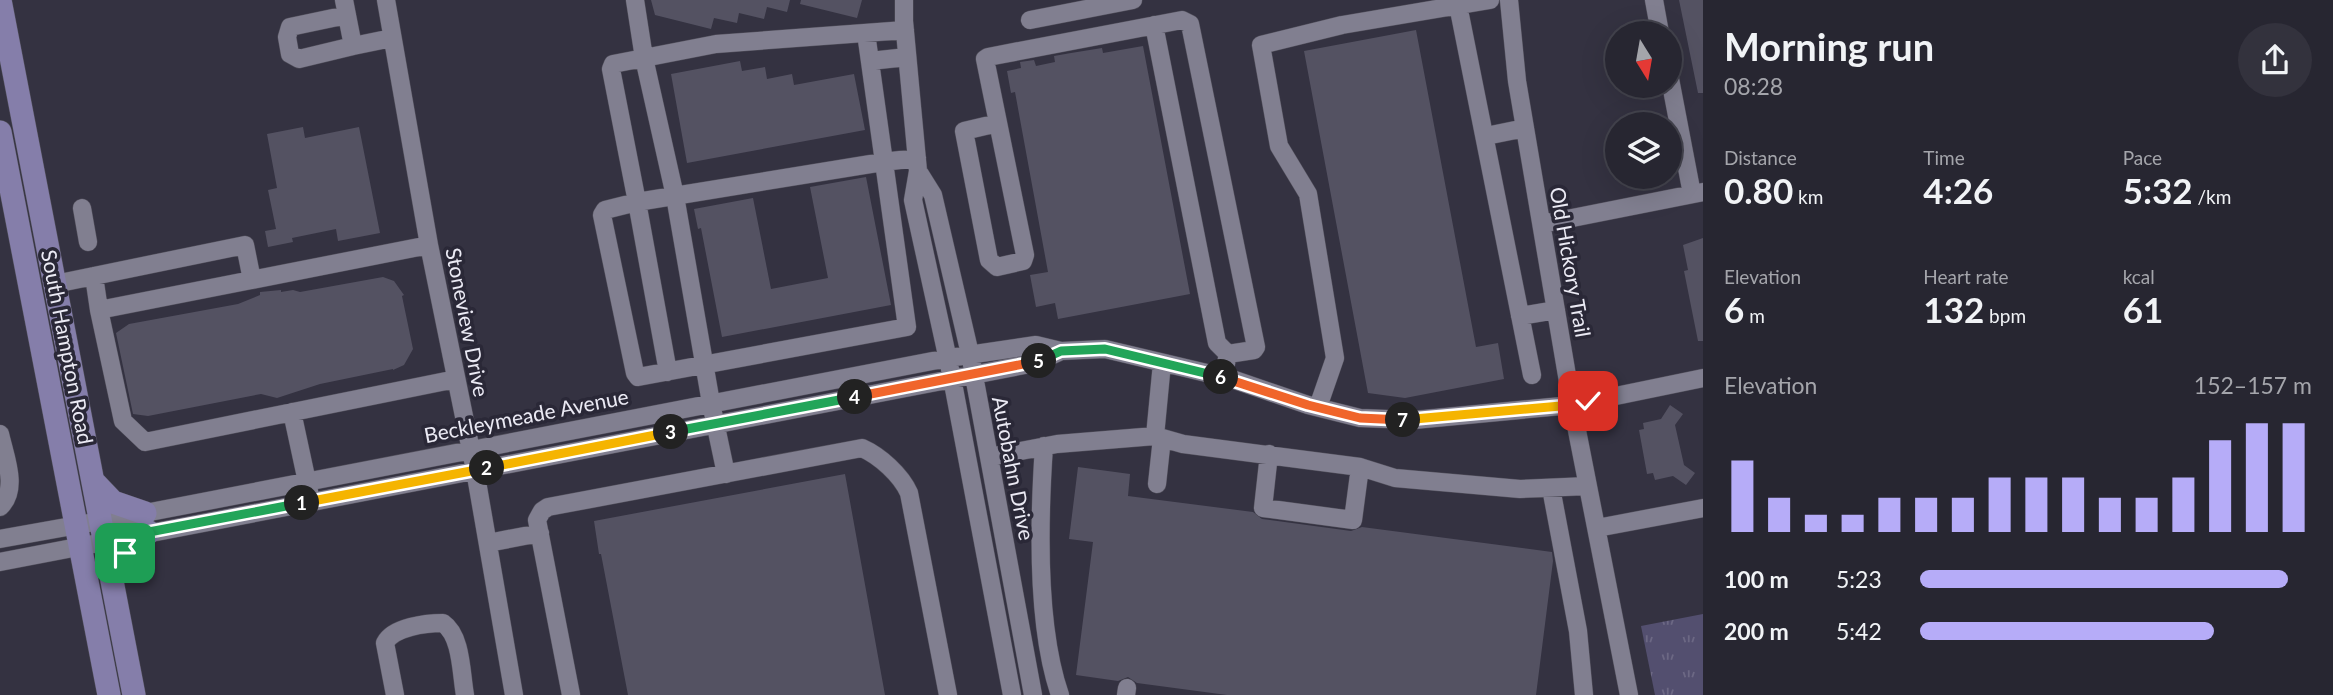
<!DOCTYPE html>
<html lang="en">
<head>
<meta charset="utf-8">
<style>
  body { margin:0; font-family:Lato,sans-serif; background:#33323d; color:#f1f3f6; height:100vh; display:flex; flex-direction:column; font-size:26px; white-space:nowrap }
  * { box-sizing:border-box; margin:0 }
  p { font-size:23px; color:#a4a5ab }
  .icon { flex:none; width:38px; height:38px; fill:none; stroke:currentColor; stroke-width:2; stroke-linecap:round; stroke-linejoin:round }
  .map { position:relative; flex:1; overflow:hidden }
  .sheet { display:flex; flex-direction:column; background:#272631; width:630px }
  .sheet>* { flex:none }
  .needle { width:46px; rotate:169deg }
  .controls { position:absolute; left:1605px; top:21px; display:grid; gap:14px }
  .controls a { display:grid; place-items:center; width:77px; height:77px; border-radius:50%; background:#272631; box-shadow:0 7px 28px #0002,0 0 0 2px #43434d; font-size:35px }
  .pin { position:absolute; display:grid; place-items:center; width:60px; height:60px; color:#fff; margin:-30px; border-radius:14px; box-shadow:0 4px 10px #0006 }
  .km { position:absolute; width:35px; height:35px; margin:-18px; border-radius:50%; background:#222; color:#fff; font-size:19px; line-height:35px; text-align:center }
  .round { display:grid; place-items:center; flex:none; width:74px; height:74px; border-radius:37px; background:#33323d }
  .overview { display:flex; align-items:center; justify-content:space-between; height:119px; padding:0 21px }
  h1 { font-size:38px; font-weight:700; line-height:52px }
  .metrics { display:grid; grid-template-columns:repeat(3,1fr); gap:10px; height:119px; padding:7px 21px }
  .metrics div { display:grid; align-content:center }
  .metrics b { font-size:35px; font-weight:700 }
  .metrics small { font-size:19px; font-weight:400 }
  .metrics p { font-size:19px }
  .chart { height:196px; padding:14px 21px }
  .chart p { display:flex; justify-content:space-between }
  .chart svg { width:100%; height:126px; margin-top:7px; stroke:#b6acf8; stroke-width:6 }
  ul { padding:0 21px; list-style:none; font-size:23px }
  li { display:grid; grid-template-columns:112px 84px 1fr; align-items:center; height:52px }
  li i { height:18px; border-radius:9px; background:#b6acf8 }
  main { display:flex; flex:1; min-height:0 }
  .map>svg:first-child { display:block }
  .grass { fill:url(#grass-tufts) }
  .building { fill:#545262 }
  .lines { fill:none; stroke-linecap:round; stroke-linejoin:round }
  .minor-casing { stroke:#52505c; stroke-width:19 }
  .major-casing { stroke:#52505c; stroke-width:24 }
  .minor { stroke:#817f90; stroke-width:18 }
  .major { stroke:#857eaa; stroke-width:23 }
  .split-1-casing { stroke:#fff; stroke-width:14 }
  .split-2-casing { stroke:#fff; stroke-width:14 }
  .split-3-casing { stroke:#fff; stroke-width:14 }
  .split-4-casing { stroke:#fff; stroke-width:14 }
  .split-5-casing { stroke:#fff; stroke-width:14 }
  .split-6-casing { stroke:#fff; stroke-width:14 }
  .split-7-casing { stroke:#fff; stroke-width:14 }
  .split-8-casing { stroke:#fff; stroke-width:14 }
  .split-1 { stroke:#22a559; stroke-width:9 }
  .split-2 { stroke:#f5b400; stroke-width:9 }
  .split-3 { stroke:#f5b400; stroke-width:9 }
  .split-4 { stroke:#22a559; stroke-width:9 }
  .split-5 { stroke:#f0652b; stroke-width:9 }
  .split-6 { stroke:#22a559; stroke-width:9 }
  .split-7 { stroke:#f0652b; stroke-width:9 }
  .split-8 { stroke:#f5b400; stroke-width:9 }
  .labels { text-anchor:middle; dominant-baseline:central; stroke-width:7; stroke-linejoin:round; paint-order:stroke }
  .street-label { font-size:21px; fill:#ebeaf4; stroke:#2a2837 }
</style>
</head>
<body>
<main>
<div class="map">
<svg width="1703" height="695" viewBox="0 0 1703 695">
  <defs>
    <pattern id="grass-tufts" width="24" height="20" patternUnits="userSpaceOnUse" patternTransform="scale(1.75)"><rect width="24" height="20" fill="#534f6f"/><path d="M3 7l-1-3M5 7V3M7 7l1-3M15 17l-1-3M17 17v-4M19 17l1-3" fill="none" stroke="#6c6884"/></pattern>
  </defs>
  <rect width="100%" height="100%" fill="#343241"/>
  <path class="grass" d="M 1703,614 L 1703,695 L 1655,695 L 1641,626 Z"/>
  <path class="building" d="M 651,0 L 790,0 L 787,12 L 767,7 L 764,19 L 739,13 L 737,23 L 714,18 L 711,29 L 655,15 Z
    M 801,0 L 862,0 L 857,18 L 800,4 Z
    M 1679,0 L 1703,0 L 1703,93 L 1698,93 Z
    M 1416,30 L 1476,347 L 1498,343 L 1504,379 L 1405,398 L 1368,393 L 1304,51 Z
    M 1143,46 L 1190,294 L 1058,319 L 1055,303 L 1036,307 L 1030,275 L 1048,272 L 1015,92 L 1011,93 L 1007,71 L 1021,68 L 1020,62 L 1034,60 L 1036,66 L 1055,62 L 1054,56 L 1071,53 L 1102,48 L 1103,53 Z
    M 740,61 L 742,71 L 765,67 L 767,79 L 792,74 L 794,85 L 854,74 L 865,130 L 687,163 L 671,74 Z
    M 303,127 L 305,138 L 359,127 L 380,233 L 338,241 L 336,229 L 292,238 L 293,242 L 268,247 L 265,231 L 276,229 L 268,190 L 277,188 L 267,134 Z
    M 866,177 L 891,305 L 722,337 L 701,228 L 698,229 L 694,209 L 753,198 L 771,289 L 828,278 L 810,187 Z
    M 1703,238 L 1703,341 L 1698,341 L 1684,271 L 1688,270 L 1683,245 Z
    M 383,277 L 394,281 L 404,295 L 402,296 L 413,349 L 404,365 L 393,370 L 393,369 L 320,384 L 277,398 L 261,394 L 148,416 L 133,414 L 116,333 L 129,324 L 238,304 L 260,295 L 260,292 L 281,290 L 281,292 L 293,290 L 300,292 Z
    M 1670,405 L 1683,414 L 1675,425 L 1684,465 L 1695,473 L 1686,485 L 1673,476 L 1655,480 L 1653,473 L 1647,474 L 1639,430 L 1644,429 L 1643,423 L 1661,419 Z
    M 1078,467 L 1130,474 L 1128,496 L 1253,512 L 1262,519 L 1351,531 L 1362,527 L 1552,552 L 1553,561 L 1536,695 L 1227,695 L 1137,683 L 1128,677 L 1118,681 L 1076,675 L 1093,542 L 1069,539 Z
    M 845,474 L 885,695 L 628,695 L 601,554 L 599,554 L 594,521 Z"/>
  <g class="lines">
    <defs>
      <path id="minor" d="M 344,0 L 353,46 L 392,38
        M 386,0 L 429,245 L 475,470 L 514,695
        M 635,0 L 644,58 L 613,64 L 611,69 L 637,202 L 605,210 L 602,215 L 635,373 L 638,377 L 907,327 L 866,33
        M 904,0 L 904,21 L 918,171 L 913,200 L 952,378 L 1012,695
        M 1509,0 L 1517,81 L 1572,405 L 1629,695
        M 1654,0 L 1660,33
        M 1458,5 L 1532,375
        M 347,15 L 290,27 L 287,37 L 290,54 L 299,59 L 353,46
        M 1030,20 L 1133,0
        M 1154,25 L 1217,343 L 1228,354
        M 870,61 L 907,57
        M 1670,79 L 1692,194
        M 998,123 L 964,131 L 989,260 L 997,267 L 1023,261 L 1025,255 L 985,59 L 988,57 L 1182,20 L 1190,24 L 1256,347 L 1254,350 L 1228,354 L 1223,377
        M 1486,136 L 1525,128
        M 918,171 L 933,195 L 970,354 L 1033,695
        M 82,208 L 88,242
        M 1542,224 L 1703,192
        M 429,245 L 99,310 L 123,421 L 145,442 L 456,379
        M 94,276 L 99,310
        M 55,284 L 245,245 L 252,280
        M 1520,316 L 1556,310
        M 668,372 L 637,202 L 883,162 L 917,158
        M 1318,407 L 1335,358 L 1308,194 L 1279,146 L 1261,45 L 1342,25 L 1490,0
        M 292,412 L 309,491
        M 0,434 C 5,457 19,489 0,507
        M 1155,436 L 1183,444 L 1360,467 L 1395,478 L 1520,489 L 1588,486
        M 1044,446 C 1039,519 1036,626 1060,695
        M 1269,454 L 1263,508 L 1353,520 L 1360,467
        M 989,457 L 1057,444 L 1155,436 L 1162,363
        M 726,474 L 711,403 L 675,196 L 644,58 L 716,44 L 905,30
        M 1157,484 L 1162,438
        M 1551,488 L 1578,631 L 1584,695
        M 1597,528 L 1703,508
        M 0,539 L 145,513 L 948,358 L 1036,345 L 1061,351 L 1105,349 L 1232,379 L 1308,405 L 1360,418 L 1414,420 L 1572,405 L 1703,378
        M 488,543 L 540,533
        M 0,562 L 1035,363 L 1061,351
        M 395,695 L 385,643 C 393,627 426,623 443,623 C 462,636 461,674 465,695
        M 571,695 L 537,520 L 542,511 L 548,507 L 862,448 C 880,456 901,475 909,493 L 948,695
        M 1126,695 L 1127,688"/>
      <path id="major" d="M 0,0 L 134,695
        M 0,132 L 109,695
        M 93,481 L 113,502 L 145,513
        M 113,580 L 126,553 L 149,532"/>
    </defs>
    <use href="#minor" class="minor-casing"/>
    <use href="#major" class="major-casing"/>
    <use href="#minor" class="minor"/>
    <use href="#major" class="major"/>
  </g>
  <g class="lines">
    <defs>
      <path id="split-1" d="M 125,553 L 149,532 L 302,503"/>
      <path id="split-2" d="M 302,503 L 487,468"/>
      <path id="split-3" d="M 487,468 L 671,432"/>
      <path id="split-4" d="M 671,432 L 855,397"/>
      <path id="split-5" d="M 855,397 L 1039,361"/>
      <path id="split-6" d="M 1039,361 L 1061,351 L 1105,349 L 1221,377"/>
      <path id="split-7" d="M 1221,377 L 1308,405 L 1360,418 L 1403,420"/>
      <path id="split-8" d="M 1403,420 L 1572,405 L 1588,401"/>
    </defs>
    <use href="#split-1" class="split-1-casing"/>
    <use href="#split-2" class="split-2-casing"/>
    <use href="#split-3" class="split-3-casing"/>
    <use href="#split-4" class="split-4-casing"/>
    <use href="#split-5" class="split-5-casing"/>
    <use href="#split-6" class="split-6-casing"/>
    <use href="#split-7" class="split-7-casing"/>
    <use href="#split-8" class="split-8-casing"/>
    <use href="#split-1" class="split-1"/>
    <use href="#split-2" class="split-2"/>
    <use href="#split-3" class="split-3"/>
    <use href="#split-4" class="split-4"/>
    <use href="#split-5" class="split-5"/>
    <use href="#split-6" class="split-6"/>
    <use href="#split-7" class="split-7"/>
    <use href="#split-8" class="split-8"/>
  </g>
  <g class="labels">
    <g class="street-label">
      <text transform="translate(1571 262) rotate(80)">Old Hickory Trail</text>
      <text transform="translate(468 322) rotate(79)">Stoneview Drive</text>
      <text transform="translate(68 347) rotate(79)">South Hampton Road</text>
      <text transform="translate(526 415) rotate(-11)">Beckleymeade Avenue</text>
      <text transform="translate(1014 468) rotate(79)">Autobahn Drive</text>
    </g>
  </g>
</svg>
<div class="controls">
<a><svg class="needle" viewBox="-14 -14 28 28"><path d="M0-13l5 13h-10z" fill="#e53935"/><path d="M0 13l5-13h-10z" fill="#a4a5ab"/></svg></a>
<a><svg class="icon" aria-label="layers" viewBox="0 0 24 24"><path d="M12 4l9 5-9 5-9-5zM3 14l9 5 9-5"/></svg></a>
</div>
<div class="pin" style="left:125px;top:553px;background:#1e9e55"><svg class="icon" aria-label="arrive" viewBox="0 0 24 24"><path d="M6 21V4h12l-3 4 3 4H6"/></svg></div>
<div class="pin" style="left:1588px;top:401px;background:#d93025"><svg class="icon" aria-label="check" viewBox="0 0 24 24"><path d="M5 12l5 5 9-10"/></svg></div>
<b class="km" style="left:302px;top:503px">1</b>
<b class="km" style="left:487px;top:468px">2</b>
<b class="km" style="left:671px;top:432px">3</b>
<b class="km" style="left:855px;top:397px">4</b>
<b class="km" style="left:1039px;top:361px">5</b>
<b class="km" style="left:1221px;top:377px">6</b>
<b class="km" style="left:1403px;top:420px">7</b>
</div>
<section class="sheet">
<div class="overview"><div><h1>Morning run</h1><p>08:28</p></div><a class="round"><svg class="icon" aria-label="share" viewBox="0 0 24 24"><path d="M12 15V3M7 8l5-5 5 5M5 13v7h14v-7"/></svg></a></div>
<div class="metrics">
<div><p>Distance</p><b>0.80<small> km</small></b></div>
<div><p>Time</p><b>4:26</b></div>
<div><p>Pace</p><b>5:32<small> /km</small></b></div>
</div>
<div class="metrics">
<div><p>Elevation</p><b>6<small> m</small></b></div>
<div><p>Heart rate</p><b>132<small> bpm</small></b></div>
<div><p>kcal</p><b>61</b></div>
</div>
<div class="chart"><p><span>Elevation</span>152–157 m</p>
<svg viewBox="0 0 160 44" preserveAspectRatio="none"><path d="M5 44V19M15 44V32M25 44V38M35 44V38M45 44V32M55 44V32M65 44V32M75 44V25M85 44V25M95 44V25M105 44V32M115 44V32M125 44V25M135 44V12M145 44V6M155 44V6"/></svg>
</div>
<ul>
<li><b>100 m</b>5:23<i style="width:94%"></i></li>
<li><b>200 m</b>5:42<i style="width:75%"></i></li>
</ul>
</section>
</main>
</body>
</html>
